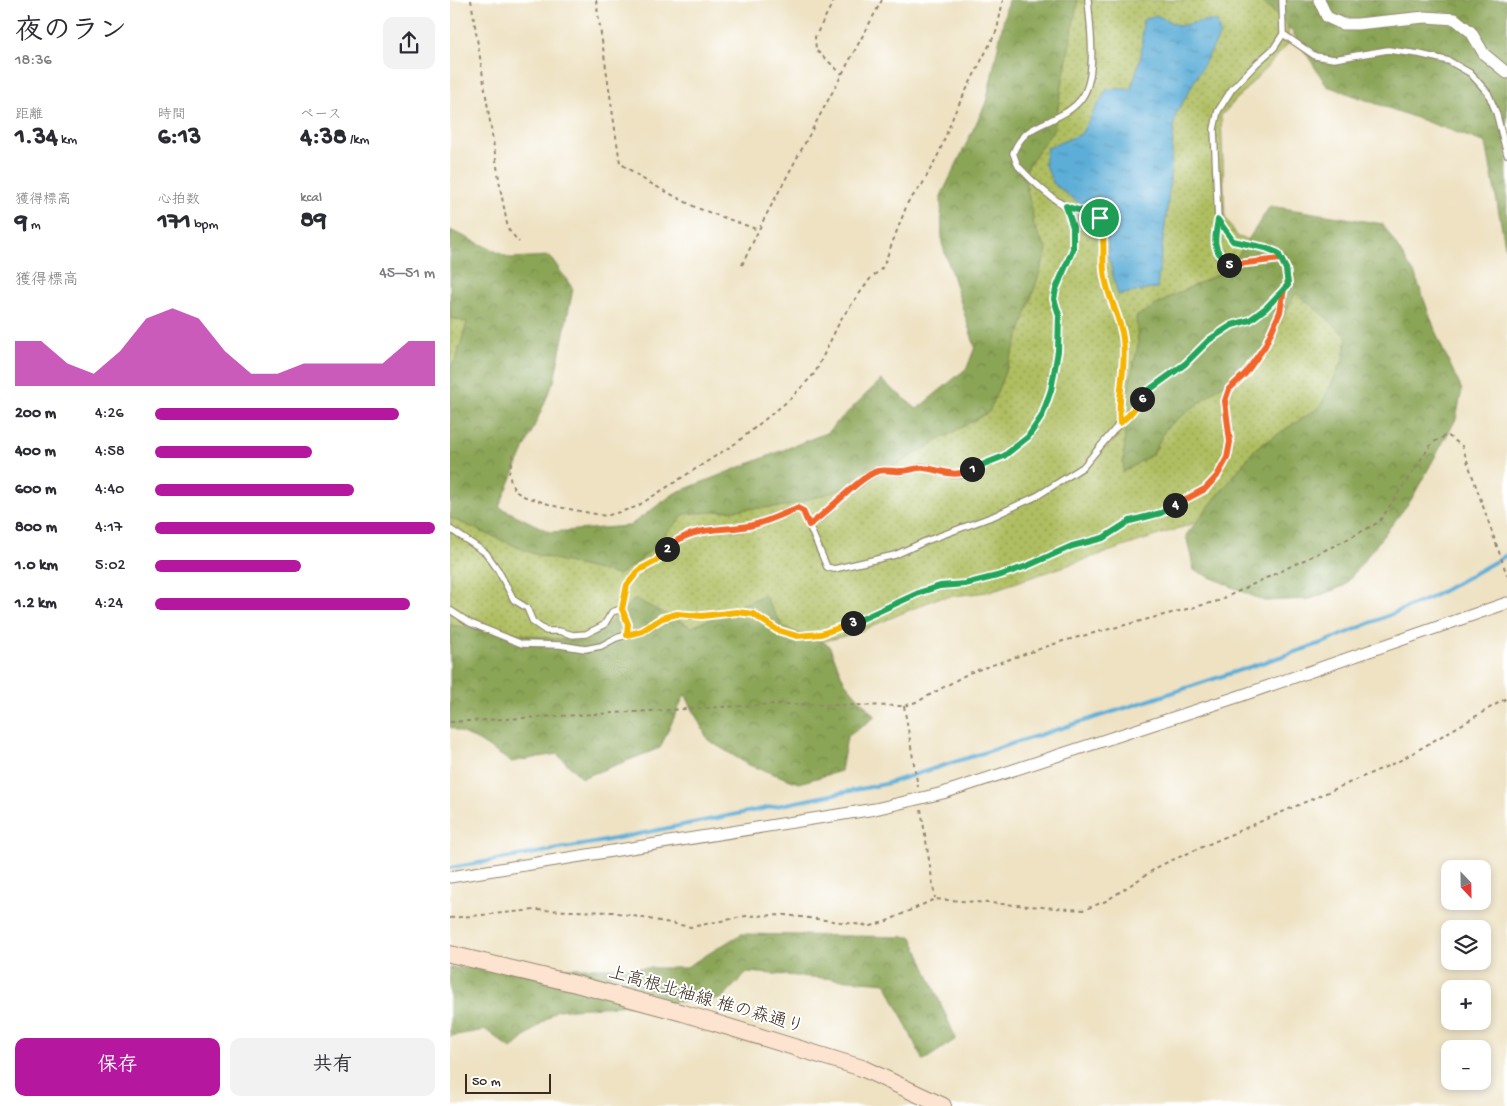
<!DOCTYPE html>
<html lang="ja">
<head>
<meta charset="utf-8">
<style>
  body { margin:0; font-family:"Gochi Hand","Klee One",sans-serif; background:#f2f2f3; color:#2b2b33; height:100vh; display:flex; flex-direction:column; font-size:19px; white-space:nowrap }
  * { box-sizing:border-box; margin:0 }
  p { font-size:16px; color:#7c7c81 }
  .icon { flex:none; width:28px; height:28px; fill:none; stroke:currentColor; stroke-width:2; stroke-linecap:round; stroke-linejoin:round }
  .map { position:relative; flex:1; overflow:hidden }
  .drawer { display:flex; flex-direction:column; background:#fff; width:450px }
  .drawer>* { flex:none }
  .needle { width:32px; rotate:158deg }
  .fabs { position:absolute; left:991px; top:860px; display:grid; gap:10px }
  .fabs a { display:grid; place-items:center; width:50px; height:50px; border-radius:10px; background:#fff; box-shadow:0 2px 8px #0003; font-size:25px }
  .scale { position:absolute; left:15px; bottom:12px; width:86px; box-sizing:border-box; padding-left:5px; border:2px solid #3b2a1e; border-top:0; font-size:14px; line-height:18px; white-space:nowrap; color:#3b2a1e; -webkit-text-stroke:4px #fff; paint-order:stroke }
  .pin { position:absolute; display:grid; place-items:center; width:42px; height:42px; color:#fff; margin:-21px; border:2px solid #fff; border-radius:50%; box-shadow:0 1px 5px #0007 }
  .km { position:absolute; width:25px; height:25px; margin:-12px; border-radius:50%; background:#222; color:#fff; font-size:14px; line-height:25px; text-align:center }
  .round { display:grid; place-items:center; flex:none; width:52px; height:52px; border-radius:10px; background:#f2f2f3 }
  .summary { display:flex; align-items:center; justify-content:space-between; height:85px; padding:0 15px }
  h1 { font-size:28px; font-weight:700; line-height:38px }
  .metrics { display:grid; grid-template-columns:repeat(3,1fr); gap:8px; height:85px; padding:5px 15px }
  .metrics div { display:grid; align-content:center }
  .metrics b { font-size:25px; font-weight:700 }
  .metrics small { font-size:14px; font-weight:400 }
  .metrics p { font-size:14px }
  .chart { height:140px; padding:10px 15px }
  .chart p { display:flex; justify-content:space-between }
  .chart svg { width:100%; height:90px; margin-top:5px; fill:#b5179e; opacity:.7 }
  .primary-button { display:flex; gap:10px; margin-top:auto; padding:10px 15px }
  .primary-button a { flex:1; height:58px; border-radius:10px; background:#b5179e; color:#fff; font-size:20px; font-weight:700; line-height:58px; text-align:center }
  .primary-button a+a { background:#f2f2f3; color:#2b2b33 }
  ul { padding:0 15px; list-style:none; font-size:16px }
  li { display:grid; grid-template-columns:80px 60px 1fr; align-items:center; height:38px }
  li i { height:12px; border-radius:6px; background:#b5179e }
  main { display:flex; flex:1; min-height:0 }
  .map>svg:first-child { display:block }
  .grass { fill:url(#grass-dots); stroke:#75743f }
  .forest { fill:url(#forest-crowns); stroke:#63683a }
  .water { fill:url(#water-ripples); stroke:#4c6c7a }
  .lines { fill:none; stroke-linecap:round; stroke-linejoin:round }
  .stream { stroke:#5cadd7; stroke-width:4 }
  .service-casing { stroke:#948670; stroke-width:8 }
  .minor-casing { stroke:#948670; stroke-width:13 }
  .secondary-casing { stroke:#948670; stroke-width:18 }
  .path { stroke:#948670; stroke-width:2; stroke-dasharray:4 4; stroke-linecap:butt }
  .service { stroke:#fff; stroke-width:5.5 }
  .minor { stroke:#fff; stroke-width:11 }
  .secondary { stroke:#fde4d1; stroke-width:16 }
  .split-1-casing { stroke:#fff; stroke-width:10 }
  .split-2-casing { stroke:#fff; stroke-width:10 }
  .split-3-casing { stroke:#fff; stroke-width:10 }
  .split-4-casing { stroke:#fff; stroke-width:10 }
  .split-5-casing { stroke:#fff; stroke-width:10 }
  .split-6-casing { stroke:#fff; stroke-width:10 }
  .split-7-casing { stroke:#fff; stroke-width:10 }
  .split-1 { stroke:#22a559; stroke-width:6 }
  .split-2 { stroke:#f0652b; stroke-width:6 }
  .split-3 { stroke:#f5b400; stroke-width:6 }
  .split-4 { stroke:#22a559; stroke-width:6 }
  .split-5 { stroke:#f0652b; stroke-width:6 }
  .split-6 { stroke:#22a559; stroke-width:6 }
  .split-7 { stroke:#f5b400; stroke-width:6 }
  .labels { text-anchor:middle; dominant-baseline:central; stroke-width:4; stroke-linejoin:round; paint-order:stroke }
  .street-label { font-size:18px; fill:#3b2a1e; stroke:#fff }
</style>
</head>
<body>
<main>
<section class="drawer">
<div class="summary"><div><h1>夜のラン</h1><p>18:36</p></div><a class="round"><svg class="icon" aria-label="share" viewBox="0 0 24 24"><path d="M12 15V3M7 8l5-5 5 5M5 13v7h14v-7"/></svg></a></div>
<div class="metrics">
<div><p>距離</p><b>1.34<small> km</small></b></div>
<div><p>時間</p><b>6:13</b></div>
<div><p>ペース</p><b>4:38<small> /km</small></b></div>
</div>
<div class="metrics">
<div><p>獲得標高</p><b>9<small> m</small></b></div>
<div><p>心拍数</p><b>171<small> bpm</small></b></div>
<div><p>kcal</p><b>89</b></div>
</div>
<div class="chart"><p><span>獲得標高</span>45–51 m</p>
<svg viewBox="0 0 160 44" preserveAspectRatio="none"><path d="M0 44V22L10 22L20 33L30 38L40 27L50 11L60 6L70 11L80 27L90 38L100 38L110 33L120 33L130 33L140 33L150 22L160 22V44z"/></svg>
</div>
<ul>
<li><b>200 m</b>4:26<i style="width:87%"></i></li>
<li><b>400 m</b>4:58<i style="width:56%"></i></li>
<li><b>600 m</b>4:40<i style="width:71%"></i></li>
<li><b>800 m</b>4:17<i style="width:100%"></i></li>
<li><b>1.0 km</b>5:02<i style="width:52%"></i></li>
<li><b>1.2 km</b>4:24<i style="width:91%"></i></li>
</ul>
<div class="primary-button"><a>保存</a><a>共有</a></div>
</section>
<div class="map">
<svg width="1057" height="1106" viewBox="0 0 1057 1106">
  <defs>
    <pattern id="grass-dots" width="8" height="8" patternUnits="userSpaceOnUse" patternTransform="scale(1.25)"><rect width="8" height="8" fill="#afbe60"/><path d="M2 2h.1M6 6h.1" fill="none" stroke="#909b4f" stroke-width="1.8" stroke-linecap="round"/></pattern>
    <pattern id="forest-crowns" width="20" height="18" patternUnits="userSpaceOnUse" patternTransform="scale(1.25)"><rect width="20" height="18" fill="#8ba556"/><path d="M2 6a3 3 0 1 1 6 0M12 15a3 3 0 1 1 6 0" fill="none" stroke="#738747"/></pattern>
    <pattern id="water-ripples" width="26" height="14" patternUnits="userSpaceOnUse" patternTransform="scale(1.25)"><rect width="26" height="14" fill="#5cadd7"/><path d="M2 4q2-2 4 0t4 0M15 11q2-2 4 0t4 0" fill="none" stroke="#4d8dae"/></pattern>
  </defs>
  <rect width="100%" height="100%" fill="#fff"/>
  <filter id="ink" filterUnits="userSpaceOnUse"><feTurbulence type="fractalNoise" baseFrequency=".02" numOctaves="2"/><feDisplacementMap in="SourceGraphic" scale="10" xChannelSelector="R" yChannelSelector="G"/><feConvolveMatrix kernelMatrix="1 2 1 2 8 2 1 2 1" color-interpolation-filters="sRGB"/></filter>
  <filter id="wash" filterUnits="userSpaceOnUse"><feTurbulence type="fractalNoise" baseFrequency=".0096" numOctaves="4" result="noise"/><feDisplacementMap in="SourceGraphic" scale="20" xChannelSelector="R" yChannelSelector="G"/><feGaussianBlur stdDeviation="1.12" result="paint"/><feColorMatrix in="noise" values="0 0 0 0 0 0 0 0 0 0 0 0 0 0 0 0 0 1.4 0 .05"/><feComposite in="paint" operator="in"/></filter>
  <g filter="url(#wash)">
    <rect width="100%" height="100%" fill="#eee2c3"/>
    <path class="grass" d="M 604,0 L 839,0 L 838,44 L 771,116 L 775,217 L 788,237 L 835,248 L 901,333 L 900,359 L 872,412 L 757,519 L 537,592 L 488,598 L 403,634 L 309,657 L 0,664 L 0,474 L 104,546 L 175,546 L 248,497 L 523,392 L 555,213 Z
      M 0,299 L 45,310 L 0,413 Z"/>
    <path class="forest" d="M 558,0 L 628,0 L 604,128 L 573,174 L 582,209 L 584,226 L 597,250 L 566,344 L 539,412 L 413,483 L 336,506 L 235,514 L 191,560 L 168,575 L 84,554 L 0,518 L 0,368 L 7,357 L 17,322 L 0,318 L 0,230 L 60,258 L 100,256 L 123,289 L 104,381 L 49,507 L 100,532 L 179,526 L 225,493 L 376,433 L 431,380 L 467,409 L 517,368 L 525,347 L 492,243 L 491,196 L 536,103 Z
      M 810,0 L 1057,0 L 1057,256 L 1036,143 L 877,86 L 835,21 Z
      M 820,206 L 933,224 L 965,275 L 989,341 L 1012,390 L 1006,419 L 961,500 L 894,586 L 860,599 L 814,601 L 744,570 L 736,535 L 806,448 L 870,407 L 893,360 L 897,338 L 879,320 L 846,293 L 814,351 L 779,380 L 716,428 L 703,454 L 673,472 L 677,391 L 688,346 L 686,317 L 722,296 L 779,269 Z
      M 314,595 L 333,627 L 379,645 L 394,681 L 425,717 L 397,737 L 391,771 L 349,783 L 299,765 L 258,740 L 235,694 L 210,748 L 132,778 L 107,754 L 61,762 L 29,741 L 0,727 L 0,625 L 137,643 L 185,599 L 242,627 Z
      M 291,934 L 462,937 L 506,1039 L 473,1061 L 436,983 L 297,972 L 271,999 L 107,1010 L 61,1049 L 36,1030 L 0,1036 L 0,968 L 235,968 Z"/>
    <path class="water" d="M 706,15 L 729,26 L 754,21 L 767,21 L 770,35 L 725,116 L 718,202 L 707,288 L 668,295 L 658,255 L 656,203 L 649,195 L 630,204 L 604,184 L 594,163 L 597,148 L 631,134 L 657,89 L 681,89 L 691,56 L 693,20 Z"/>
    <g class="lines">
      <path class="stream" d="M 0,868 L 149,842 L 435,784 L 694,702 L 875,642 L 980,598 L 1057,555"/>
    </g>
  </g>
  <g filter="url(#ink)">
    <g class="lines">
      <defs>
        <path id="service" d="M 833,34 L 865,56 L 884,59 L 938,50 L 969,54 L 999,61 L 1020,73 L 1038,93 L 1046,112 L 1057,154
          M 768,220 C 763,243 762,247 778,265 L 831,259
          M 670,423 L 679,415 L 699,390 L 735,364 L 759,340 L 782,325 L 800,320 L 816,308 L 838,285 L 836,269 L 828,253 L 816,248 L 783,241 L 768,220 L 764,129 L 768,111 L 782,89 L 806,64 L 824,48 L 833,34 L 832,0
          M 359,525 L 373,516 L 391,498 L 420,475 L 430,470 L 451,472 L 473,467 L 504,475 L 514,474 L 553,455 L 579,437 L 592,416 L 601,390 L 608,351 L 609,315 L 605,299 L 606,289 L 623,249 L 623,227 L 616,205
          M 0,529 L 36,553 L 48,570 L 64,600 L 77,608 L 83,622 L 96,631 L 109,631 L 123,635 L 136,634 L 154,625 L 162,612 L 172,609 L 177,585 L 189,570 L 205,561 L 222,544 L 238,535 L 260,529 L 286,529 L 307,524 L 347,508 L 353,511 L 377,567 L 384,569 L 445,555 L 476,541 L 544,516 L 587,496 L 633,467 L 670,423 C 667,396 676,368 673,340 C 671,316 655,295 654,271 C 653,257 657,229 650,218 C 644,209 631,212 622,209 C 605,203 581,180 569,167 C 566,163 565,157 563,153 C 571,134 581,129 599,121 C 611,115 623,110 631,99 C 648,78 640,25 638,0
          M 172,609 L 178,624 L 177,635
          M 0,610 L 20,623 L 72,644 L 110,645 L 135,649 L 151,646 L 166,638 L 191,631 L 212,618 L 227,614 L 252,616 L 287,612 L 303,614 L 327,629 L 347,635 L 371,634 L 393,627 L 471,592 L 490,587 L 515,584 L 551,575 L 577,566 L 622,545 L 653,538 L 680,521 L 711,513 L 755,489 L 767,476 L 777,458 L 780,442 L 775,401 L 779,389 L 795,374 L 815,346 L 830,312 L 834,289"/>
        <path id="minor" d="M 869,0 L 877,17 L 892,24 L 907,24 L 975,17 L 1005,19 L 1021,32 L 1034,54 L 1057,73
          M 0,877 L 425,809 L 493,793 L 790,696 L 1057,603"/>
        <path id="secondary" d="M 0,954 L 126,984 L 233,1013 L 412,1068 L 493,1106"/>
      </defs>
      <use href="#service" class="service-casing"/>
      <use href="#minor" class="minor-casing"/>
      <use href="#secondary" class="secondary-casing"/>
      <path class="path" d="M 21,0 L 51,192 L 58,229 L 69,242
        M 146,0 L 170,163 L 196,181 L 247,208 L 309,230
        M 384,0 L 365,37 L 366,50 L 392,74
        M 292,265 L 313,221 L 432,0
        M 63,454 L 59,473 L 61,483 L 65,491 L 73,496 L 108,507 L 156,516 L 186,507 L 286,443 L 339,400 L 365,373 L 391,319 L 420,279 L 433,267 L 458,202 L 472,185 L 489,153 L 505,112 L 547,30 L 553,0
        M 454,706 L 468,787
        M 0,722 L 327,704 L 454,706 L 469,701 L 519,673 L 613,641 L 768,601 L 894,541 L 929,522 L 982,443 L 997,435 L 1012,446 L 1057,575
        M 471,809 L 485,898
        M 0,918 L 85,910 L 163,912 L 241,927 L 296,916 L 335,915 L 421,926 L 437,921 L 485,899 L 633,910 L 656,901 L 711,865 L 949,761 L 1057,698"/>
      <use href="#service" class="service"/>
      <use href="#minor" class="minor"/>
      <use href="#secondary" class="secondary"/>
    </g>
  </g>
  <g class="lines" filter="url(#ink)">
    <defs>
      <path id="split-1" d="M 522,469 L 554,456 L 578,437 L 592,416 L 601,390 L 608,351 L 609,315 L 604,299 L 606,289 L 623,249 L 623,227 L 616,206 C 627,212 640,209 650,218"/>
      <path id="split-2" d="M 217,549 C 242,523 276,533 307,524 C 320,520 334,514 347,508 L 353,511 L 359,525 C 378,513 410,476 428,471 C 436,469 444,472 451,471 C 459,471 467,467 474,468 C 493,470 503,479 522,469"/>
      <path id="split-3" d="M 217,549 L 206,561 L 189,570 L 177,585 L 172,609 L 178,624 L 177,635 L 192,631 L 212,618 L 227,614 L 252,616 L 287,612 L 303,614 L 327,630 L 347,636 L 371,634 L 403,623"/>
      <path id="split-4" d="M 403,623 L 471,592 L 490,586 L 515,584 L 551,575 L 577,566 L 622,546 L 653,538 L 680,521 L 711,513 L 725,505"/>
      <path id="split-5" d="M 725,505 L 755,489 L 767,476 L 777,458 L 780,442 L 775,401 L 779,389 L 795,374 L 815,346 L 830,312 L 834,289 L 838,285 L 836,269 L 831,259 L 779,265"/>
      <path id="split-6" d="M 692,399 L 699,390 L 735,364 L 759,340 L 782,325 L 800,320 L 816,308 L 838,285 L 836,269 L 828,253 L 816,248 L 783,241 L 768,220 C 764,240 762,250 779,265"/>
      <path id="split-7" d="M 650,218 C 656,235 652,253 654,271 C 656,295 670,315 673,338 C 677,366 667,395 670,423 L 679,415 L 692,399"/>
    </defs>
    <use href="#split-1" class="split-1-casing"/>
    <use href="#split-2" class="split-2-casing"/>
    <use href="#split-3" class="split-3-casing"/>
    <use href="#split-4" class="split-4-casing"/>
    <use href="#split-5" class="split-5-casing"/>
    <use href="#split-6" class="split-6-casing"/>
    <use href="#split-7" class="split-7-casing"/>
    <use href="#split-1" class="split-1"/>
    <use href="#split-2" class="split-2"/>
    <use href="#split-3" class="split-3"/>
    <use href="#split-4" class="split-4"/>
    <use href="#split-5" class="split-5"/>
    <use href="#split-6" class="split-6"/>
    <use href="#split-7" class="split-7"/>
  </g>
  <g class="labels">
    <g class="street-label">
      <text transform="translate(256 1001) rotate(16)">上高根北袖線 椎の森通り</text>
    </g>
  </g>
</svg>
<div class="fabs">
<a><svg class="needle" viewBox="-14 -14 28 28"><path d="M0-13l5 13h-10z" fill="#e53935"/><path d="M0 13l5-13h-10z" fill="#7c7c81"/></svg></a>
<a><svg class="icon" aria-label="layers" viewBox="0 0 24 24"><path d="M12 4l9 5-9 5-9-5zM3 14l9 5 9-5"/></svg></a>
<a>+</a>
<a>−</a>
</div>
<div class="scale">50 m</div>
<div class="pin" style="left:650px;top:218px;background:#1e9e55"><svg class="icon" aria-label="arrive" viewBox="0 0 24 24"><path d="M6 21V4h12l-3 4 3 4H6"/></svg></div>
<b class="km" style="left:522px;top:469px">1</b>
<b class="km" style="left:217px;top:549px">2</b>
<b class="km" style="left:403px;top:623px">3</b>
<b class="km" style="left:725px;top:505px">4</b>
<b class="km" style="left:779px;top:265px">5</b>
<b class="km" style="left:692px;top:399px">6</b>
</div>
</main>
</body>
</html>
